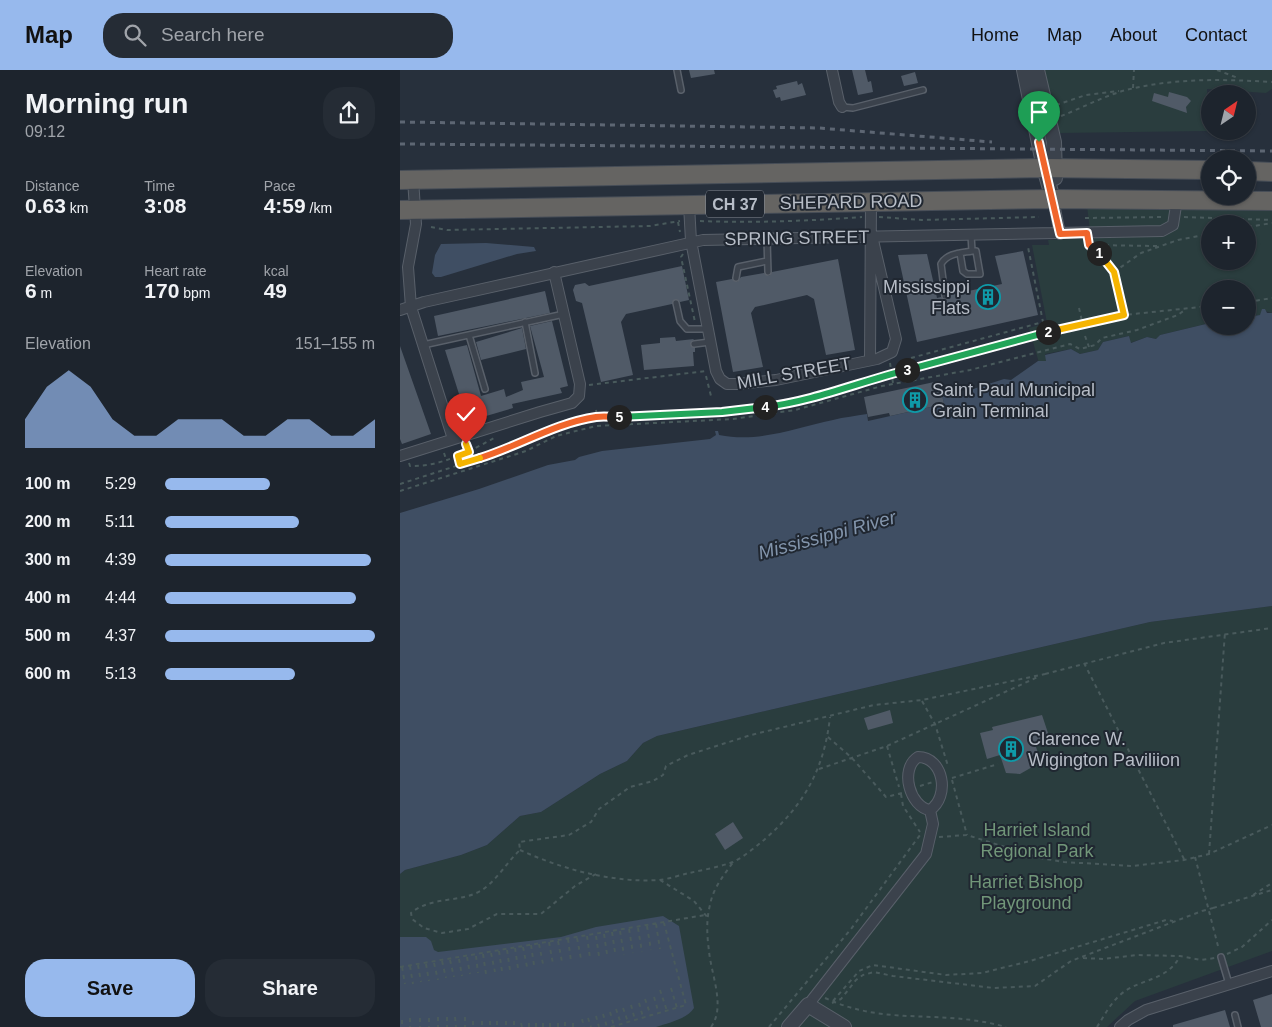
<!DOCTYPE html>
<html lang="en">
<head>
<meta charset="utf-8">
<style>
  body { margin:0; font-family:Arial,sans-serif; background:#252c35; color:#f1f3f6; height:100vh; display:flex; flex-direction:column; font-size:19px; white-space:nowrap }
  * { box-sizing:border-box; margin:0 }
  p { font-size:16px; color:#a0a4aa }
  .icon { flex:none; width:28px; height:28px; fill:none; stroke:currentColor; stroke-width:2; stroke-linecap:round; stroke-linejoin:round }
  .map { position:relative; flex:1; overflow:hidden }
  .side { display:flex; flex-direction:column; background:#1d242d; width:400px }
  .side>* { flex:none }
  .needle { width:32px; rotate:35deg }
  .controls { position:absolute; left:801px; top:15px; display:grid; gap:10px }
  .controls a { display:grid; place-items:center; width:55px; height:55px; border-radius:50%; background:#1d242d; box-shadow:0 1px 4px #0004,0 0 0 1px #3b4149; font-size:25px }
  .pin { position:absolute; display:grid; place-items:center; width:42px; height:42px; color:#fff; margin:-51px -21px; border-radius:50% 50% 50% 0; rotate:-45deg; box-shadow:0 0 5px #0007 }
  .pin .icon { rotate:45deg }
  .km { position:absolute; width:25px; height:25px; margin:-12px; border-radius:50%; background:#222; color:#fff; font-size:14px; line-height:25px; text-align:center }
  .round { display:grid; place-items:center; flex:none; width:52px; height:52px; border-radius:20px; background:#252c35 }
  .head { display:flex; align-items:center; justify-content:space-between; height:85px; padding:0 25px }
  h1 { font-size:28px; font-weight:700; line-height:38px }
  .metrics { display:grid; grid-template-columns:repeat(3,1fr); gap:8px; height:85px; padding:5px 25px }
  .metrics div { display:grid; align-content:center }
  .metrics b { font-size:21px; font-weight:700 }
  .metrics small { font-size:14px; font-weight:400 }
  .metrics p { font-size:14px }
  .chart { height:140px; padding:10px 25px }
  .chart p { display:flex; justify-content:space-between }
  .chart svg { width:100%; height:90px; margin-top:5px; fill:#97b9ed; opacity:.7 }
  .primary-button { display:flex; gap:10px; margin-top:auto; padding:10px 25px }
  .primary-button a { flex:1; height:58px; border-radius:20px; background:#97b9ed; color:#111; font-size:20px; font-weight:700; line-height:58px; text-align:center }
  .primary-button a+a { background:#252c35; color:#f1f3f6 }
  ul { padding:0 25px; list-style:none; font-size:16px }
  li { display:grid; grid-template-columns:80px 60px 1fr; align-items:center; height:38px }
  li i { height:12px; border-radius:6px; background:#97b9ed }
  header { display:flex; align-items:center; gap:30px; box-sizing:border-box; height:70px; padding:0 25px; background:#97b9ed; color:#111 }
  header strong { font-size:24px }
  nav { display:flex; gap:28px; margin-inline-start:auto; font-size:18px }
  .search { width:350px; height:45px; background:#252c35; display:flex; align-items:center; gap:12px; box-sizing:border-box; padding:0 18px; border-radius:20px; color:#a0a4aa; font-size:19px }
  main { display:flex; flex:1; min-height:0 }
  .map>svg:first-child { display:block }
  .green { fill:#2a3d3e; fill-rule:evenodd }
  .water { fill:#3f4e63 }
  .building { fill:#505a67 }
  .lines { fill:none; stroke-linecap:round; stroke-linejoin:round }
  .service-casing { stroke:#59606a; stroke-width:8 }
  .minor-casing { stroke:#59606a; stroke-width:12 }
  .tertiary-casing { stroke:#59606a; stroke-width:16 }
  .trunk-casing { stroke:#464d57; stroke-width:20 }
  .path { stroke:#495a5c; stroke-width:2; stroke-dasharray:4 4; stroke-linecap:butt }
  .service { stroke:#3b424c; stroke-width:5 }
  .minor { stroke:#3b424c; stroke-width:10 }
  .tertiary { stroke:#3b424c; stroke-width:14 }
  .trunk { stroke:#656462; stroke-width:18 }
  .rail { stroke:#5d6673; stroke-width:3; stroke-dasharray:5 5; stroke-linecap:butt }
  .path-bridge { stroke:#495a5c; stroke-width:2; stroke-dasharray:4 4; stroke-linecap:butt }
  .split-1-casing { stroke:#fff; stroke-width:10 }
  .split-2-casing { stroke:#fff; stroke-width:10 }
  .split-3-casing { stroke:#fff; stroke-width:10 }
  .split-4-casing { stroke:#fff; stroke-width:10 }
  .split-5-casing { stroke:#fff; stroke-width:10 }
  .split-6-casing { stroke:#fff; stroke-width:10 }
  .split-7-casing { stroke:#fff; stroke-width:10 }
  .split-1 { stroke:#f0652b; stroke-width:6 }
  .split-2 { stroke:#f5b400; stroke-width:6 }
  .split-3 { stroke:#22a559; stroke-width:6 }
  .split-4 { stroke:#22a559; stroke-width:6 }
  .split-5 { stroke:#22a559; stroke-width:6 }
  .split-6 { stroke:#f0652b; stroke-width:6 }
  .split-7 { stroke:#f5b400; stroke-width:6 }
  .labels { text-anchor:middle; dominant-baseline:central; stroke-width:4; stroke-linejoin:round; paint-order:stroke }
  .shield { fill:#202731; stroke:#8a909a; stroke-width:1 }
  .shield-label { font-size:16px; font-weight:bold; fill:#b7bdc7 }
  .street-label { font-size:18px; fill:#b7bdc7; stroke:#202731 }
  .poi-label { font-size:18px; fill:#b7bdc7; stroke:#202731; text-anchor:start }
  .park-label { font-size:18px; fill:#719679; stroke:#202731 }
  .water-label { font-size:19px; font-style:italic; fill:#8294ab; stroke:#202731 }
</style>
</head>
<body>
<header>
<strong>Map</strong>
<div class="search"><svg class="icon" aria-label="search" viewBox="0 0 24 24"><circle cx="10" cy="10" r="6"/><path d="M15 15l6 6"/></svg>Search here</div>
<nav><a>Home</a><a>Map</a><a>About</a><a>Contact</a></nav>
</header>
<main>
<section class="side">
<div class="head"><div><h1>Morning run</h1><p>09:12</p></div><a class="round"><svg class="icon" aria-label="share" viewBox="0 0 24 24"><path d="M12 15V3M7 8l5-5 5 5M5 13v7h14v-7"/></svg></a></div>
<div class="metrics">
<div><p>Distance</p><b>0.63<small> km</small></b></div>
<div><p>Time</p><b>3:08</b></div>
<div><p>Pace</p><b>4:59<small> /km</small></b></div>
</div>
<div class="metrics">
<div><p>Elevation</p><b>6<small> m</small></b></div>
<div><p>Heart rate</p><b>170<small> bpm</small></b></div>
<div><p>kcal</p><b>49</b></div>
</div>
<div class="chart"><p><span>Elevation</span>151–155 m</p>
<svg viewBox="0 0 160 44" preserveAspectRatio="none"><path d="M0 44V30L10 14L20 6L30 14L40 30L50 38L60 38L70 30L80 30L90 30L100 38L110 38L120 30L130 30L140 38L150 38L160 30V44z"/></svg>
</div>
<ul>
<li><b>100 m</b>5:29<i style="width:50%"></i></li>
<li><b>200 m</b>5:11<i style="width:64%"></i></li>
<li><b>300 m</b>4:39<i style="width:98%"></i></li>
<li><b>400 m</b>4:44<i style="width:91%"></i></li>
<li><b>500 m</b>4:37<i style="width:100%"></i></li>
<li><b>600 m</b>5:13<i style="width:62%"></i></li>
</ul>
<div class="primary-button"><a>Save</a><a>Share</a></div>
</section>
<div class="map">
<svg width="872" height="957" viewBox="0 0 872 957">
  <rect width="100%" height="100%" fill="#27303c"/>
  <path class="green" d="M 643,0 L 872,0 L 872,19 L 866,23 L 807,19 L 807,61 L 658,63 Z
    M 687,136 L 872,139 L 872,243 L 865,241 L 860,245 L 848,247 L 848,219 L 810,219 L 810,253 L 760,265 L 756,269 L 747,267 L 730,273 L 729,266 L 703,272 L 698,280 L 680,284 L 671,279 L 645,284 L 647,291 L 639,293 L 629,258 L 647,253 L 632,175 L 649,175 L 648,170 L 691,168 ZM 810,154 L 848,154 L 848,191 L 810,191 Z
    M 872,536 L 872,881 L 735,931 L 707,957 L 0,957 L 0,804 L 5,800 L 61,785 L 87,775 L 120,746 L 141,742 L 200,704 L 227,691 L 243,673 L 257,666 L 750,552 Z"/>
  <path class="water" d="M 86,173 L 134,177 L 136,181 L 117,184 L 41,207 L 35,207 L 32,203 L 35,185 L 41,174 Z
    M 862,239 L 865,239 L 867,243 L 872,243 L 872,536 L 750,552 L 257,666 L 243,673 L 227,691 L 200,704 L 141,742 L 120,746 L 87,775 L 61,785 L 5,800 L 0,804 L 0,443 L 79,419 L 148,395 L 175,390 L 179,387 L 202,381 L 310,369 L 316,365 L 315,361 L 318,361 L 319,365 C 360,373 394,358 433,350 C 444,347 456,346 467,344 L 468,351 L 544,334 L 542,325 L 573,319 L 604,309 L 611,310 L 638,291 L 646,291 L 645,285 L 671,279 L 680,284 L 698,280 L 703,272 L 729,266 L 731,273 L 747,267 L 756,269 L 760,265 L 810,253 L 810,256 L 848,256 L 848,247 L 860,245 Z
    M 263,846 L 279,856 L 294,938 C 287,949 268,953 256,957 L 0,957 L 0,867 L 26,867 L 31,871 L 34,880 L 38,882 L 161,867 L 196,857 Z"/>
  <path class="building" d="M 289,0 L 314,0 L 315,4 L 291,8 Z
    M 452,0 L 465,0 L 468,12 L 471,11 L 473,22 L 458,25 Z
    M 515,2 L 518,13 L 504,16 L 501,6 Z
    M 397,11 L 398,15 L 402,13 L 406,25 L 381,31 L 380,27 L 376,28 L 373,20 L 377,19 L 376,16 Z
    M 769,22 L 787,27 L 791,31 L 786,37 L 787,43 L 752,31 L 754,23 L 768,27 Z
    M 623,181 L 638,245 L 517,272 L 498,185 L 527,184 L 537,228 L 541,227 L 545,230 L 549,225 L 602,214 L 595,186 Z
    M 438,189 L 455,280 L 426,285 L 414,229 L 407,225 L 355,237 L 351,243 L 363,297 L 333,302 L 316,212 L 332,209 L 337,212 L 341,207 L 364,203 L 369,206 L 372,202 Z
    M 282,196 L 289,230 L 280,232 L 276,229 L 272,234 L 226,244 L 221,252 L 233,305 L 201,312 L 182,233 L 176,231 L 173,220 L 175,215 L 185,213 L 189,216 Z
    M 145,221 L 150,243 L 38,266 L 34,246 Z
    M 152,251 L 168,316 L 160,318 L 162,323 L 112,334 L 113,338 L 76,349 L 74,344 L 66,346 L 45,280 L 67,275 L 81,326 L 104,319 L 106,327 L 123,320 L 121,312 L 144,307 L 130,256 Z
    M 122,258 L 126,279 L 81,290 L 76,272 Z
    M 275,267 L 276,271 L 294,269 L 290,274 L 295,278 L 295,282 L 293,282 L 294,296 L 244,300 L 241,275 L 260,273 L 260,268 Z
    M 0,276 L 31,364 L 2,374 L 0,369 Z
    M 539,311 L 544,334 L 490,346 L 489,343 L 468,347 L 464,327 Z
    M 490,640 L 493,653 L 468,660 L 464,648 Z
    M 642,645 L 650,669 L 635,674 L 641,692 L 620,704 L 606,703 L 600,685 L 587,689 L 580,663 L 593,660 L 592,657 Z
    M 333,752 L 343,768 L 325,780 L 315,764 Z
    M 872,924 L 872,957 L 861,957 L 853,930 Z
    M 825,940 L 830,957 L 773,957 L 773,955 Z"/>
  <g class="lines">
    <defs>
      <path id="service" d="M 277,0 L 281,20
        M 442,37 L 453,38 L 523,20
        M 367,169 L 368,202
        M 560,183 L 563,201 L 567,204 L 580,204 L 576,181 L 572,181
        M 336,208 L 338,197 L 367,191
        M 545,226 L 541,194 C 547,183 561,183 572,181 L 571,165
        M 276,233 L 280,251 L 287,259 L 308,259
        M 125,252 L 135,303
        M 69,265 L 85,319
        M 294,274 L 310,272
        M 23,275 L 164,244
        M 821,887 L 829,914
        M 835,945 L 838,957"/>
      <path id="minor" d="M 432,0 L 439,32 L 442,37
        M 13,109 L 16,154 L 8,197 L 11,237 L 53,369
        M 653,129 L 660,164
        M 289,135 L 291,171 L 316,301 L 320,309 L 327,314 L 337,314 L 376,310 L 477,289 L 492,282 L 496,269 L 472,166
        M 0,240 L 24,232 L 303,170 L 762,161 L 773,155 L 777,129
        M 470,290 L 471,131
        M 0,386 L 140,342 L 172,333 L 179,326 L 180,314 L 154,202
        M 518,687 C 544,687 550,727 530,740 C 510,737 499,699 518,687 Z
        M 408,935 L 526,784 L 533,754 L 530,740
        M 720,957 L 728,950 L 746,940 L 872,901"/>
      <path id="tertiary" d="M 624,0 L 644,98 L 653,129
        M 637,0 L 654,72 L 655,108
        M 389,957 L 408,935 L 444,957"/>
      <path id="trunk" d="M 848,101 L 872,102
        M 0,110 L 644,98 L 810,100
        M 0,140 L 653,129 L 872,131"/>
    </defs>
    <use href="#service" class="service-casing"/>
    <use href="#minor" class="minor-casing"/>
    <use href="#tertiary" class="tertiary-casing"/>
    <use href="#trunk" class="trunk-casing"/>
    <path class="path" d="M 817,0 L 838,8
      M 733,18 L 734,0
      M 656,35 L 686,25 L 719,21
      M 661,46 C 682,38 704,26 726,20 C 774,8 822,9 872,12
      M 479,147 L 522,150 L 639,147
      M 784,147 L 872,150
      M 685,148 L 765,147
      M 300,151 C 355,153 408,151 462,147
      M 278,152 L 280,162
      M 31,157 L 47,160 L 250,156 L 280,151
      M 848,157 L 872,153
      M 689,172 L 689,175 C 716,195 717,214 724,245
      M 689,175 L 757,176
      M 283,184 L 281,187 L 295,252
      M 714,202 L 741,183 L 778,170 L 810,164
      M 848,232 L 872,228
      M 679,238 L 682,251
      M 685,266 L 689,277
      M 511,288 L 643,252 L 628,177
      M 490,293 L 493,313
      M 306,306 L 311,326
      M 189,315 L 306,301
      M 196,340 L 197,347
      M 209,346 L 210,355
      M 66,375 L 69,382
      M 44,383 L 46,389
      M 58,386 L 62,400
      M 9,393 L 10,396 C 39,397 69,382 94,368
      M 0,414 L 109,379 L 150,360 L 197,347 L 322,342 L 410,330 L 457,313 L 626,270 L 657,259 L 724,245 L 810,236
      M 0,421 L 126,381 L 156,366 L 196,356 L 333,349 L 395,340 L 482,316 L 570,300 L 670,274 L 680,279 L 695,275 L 702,268 L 737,260 L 778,245 L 786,239
      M 684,593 L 784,789
      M 645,604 L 764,573 L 872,558
      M 522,631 L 535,654 L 548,696
      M 428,667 L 452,688 L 486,727 L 502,723
      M 487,676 L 499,717
      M 419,699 L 487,676 L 640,606
      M 552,708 L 598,694
      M 552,710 L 567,765
      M 520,716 L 533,712
      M 501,724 L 503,736 L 520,762
      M 539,767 L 567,765 L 640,788 L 664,792 L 732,796 L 784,790 L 809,784 L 872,755
      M 120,780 C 162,799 212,813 259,810 C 269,809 280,805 289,803 C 303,800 319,797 333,792 C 344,787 355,777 364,770 C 404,735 424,700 430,647
      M 809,784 L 825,562
      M 795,787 L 819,880
      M 196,804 L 175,816 L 141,844 L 97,844 L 68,859 L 42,863 L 24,858 L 12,849 L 11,843 C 31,826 62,833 82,820 C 97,810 107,792 120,780 L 119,772 L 169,765 L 191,752 L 199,739 L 230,717 L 253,711 L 263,705 L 266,696 L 288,685 L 351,665 L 474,635 L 522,630 L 645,604
      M 260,810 L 294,831 L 308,848
      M 853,825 L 872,813
      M 813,838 L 872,820
      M 256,854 L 260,879
      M 247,856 L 251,880
      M 238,858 L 242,882
      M 229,859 L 233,883
      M 220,861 L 224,885
      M 212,862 L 215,882
      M 204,864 L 207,884
      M 187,866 L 190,888
      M 196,866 L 199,886
      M 177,868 L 181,889
      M 168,869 L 171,891
      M 158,871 L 162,892
      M 149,872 L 153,894
      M 139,874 L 143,894
      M 131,875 L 134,895
      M 123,877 L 127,897
      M 115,878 L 118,898
      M 107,880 L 110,900
      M 99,881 L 102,901
      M 91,883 L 95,902
      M 83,884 L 86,904
      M 827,884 L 842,877 L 872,850
      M 76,886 L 78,903
      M 67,887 L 70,904
      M 683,888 L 703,889 L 737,885 L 780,886 L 801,890 L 815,888
      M 59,889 L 62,906
      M 50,890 L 54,907
      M 42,891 L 46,908
      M 34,893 L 38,910
      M 26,894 L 29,911
      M 18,895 L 21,912
      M 10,896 L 13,914
      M 0,897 L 305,845
      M 2,897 L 5,914
      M 271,918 L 277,938
      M 260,920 L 267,941
      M 254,927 L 259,944
      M 425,928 C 488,957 538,938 606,957
      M 245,929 L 251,946
      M 433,931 L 459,901 L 473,895 L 546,905 L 582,903 L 630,891 L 766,850 L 773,851
      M 239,933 L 243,947
      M 432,933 L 441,929 L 456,910 L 463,905 L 474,902 L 493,906 L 594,918 L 635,916 L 671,891 L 802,841
      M 231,935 L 235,950
      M 223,938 L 228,952
      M 216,939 L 221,954
      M 210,942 L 214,956
      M 203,944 L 207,957
      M 196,946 L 199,957
      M 38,947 L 38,957
      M 47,947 L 47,957
      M 55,947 L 56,957
      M 65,947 L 65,957
      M 10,948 L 10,957
      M 20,948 L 20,957
      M 29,948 L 29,957
      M 188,948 L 191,957
      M 182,949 L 184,957
      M 2,950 L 2,957
      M 73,951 L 73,957
      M 82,951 L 82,957
      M 90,951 L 90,957
      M 97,951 L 97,957
      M 106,951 L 106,957
      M 114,951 L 114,957
      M 165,952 L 165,957
      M 121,953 L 122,957
      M 129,953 L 129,957
      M 136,953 L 136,957
      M 143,953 L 143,957
      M 150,953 L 150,957
      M 158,953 L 158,957
      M 173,953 L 173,957
      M 211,957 L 286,935 L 264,853
      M 311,957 C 326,937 311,904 309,881 C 307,866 306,850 310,835 C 313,818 324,805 334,791
      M 369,957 L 451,859 L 520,765
      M 697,957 C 704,946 710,934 720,925 C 739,908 767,912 780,886"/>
    <use href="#service" class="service"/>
    <use href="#minor" class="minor"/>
    <use href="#tertiary" class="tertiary"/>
    <use href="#trunk" class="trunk"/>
    <path class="rail" d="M 0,52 L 419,58 L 592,72
      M 0,74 L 872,81"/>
    <path class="path-bridge" d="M 802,841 L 813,838"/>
  </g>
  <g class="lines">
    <defs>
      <path id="split-1" d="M 639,72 L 660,164 L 687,163 L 689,175 L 699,183"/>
      <path id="split-2" d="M 648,262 L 724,245 L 714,202 L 699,183"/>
      <path id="split-3" d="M 507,300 L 648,262"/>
      <path id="split-4" d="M 365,337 C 414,331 459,312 507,300"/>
      <path id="split-5" d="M 219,347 L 322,342 L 365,337"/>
      <path id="split-6" d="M 80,388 C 119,376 155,353 196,347 C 204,346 211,347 219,347"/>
      <path id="split-7" d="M 66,374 L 69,382 L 58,386 L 60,394 L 80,388"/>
    </defs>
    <use href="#split-1" class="split-1-casing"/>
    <use href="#split-2" class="split-2-casing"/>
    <use href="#split-3" class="split-3-casing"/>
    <use href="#split-4" class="split-4-casing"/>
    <use href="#split-5" class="split-5-casing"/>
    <use href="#split-6" class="split-6-casing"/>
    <use href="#split-7" class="split-7-casing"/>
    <use href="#split-1" class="split-1"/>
    <use href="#split-2" class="split-2"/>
    <use href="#split-3" class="split-3"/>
    <use href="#split-4" class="split-4"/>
    <use href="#split-5" class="split-5"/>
    <use href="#split-6" class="split-6"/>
    <use href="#split-7" class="split-7"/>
  </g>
  <defs>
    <symbol id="building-ring" viewBox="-11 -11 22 22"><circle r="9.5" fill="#202731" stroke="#0f9aa8" stroke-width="1.5"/><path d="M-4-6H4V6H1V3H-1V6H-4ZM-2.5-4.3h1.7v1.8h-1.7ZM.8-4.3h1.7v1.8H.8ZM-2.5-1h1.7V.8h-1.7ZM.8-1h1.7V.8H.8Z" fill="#0f9aa8"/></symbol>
  </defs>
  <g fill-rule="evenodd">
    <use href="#building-ring" x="574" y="213" width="28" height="28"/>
    <use href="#building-ring" x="501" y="316" width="28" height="28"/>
    <use href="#building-ring" x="597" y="665" width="28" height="28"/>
  </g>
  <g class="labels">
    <rect class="shield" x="306" y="120.5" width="58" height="27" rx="4"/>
    <g class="shield-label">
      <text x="335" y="134">CH 37</text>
    </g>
    <g class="street-label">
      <text transform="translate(451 132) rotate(-1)">SHEPARD ROAD</text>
      <text transform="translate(397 168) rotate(-1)">SPRING STREET</text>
      <text transform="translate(394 303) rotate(-10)">MILL STREET</text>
    </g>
    <g class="poi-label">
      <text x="570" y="217" text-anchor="end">Mississippi<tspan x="570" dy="21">Flats</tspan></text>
      <text x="532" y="320">Saint Paul Municipal<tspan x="532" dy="21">Grain Terminal</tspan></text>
      <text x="628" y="669">Clarence W.<tspan x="628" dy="21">Wigington Paviliion</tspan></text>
    </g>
    <g class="park-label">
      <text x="637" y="760">Harriet Island<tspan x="637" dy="21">Regional Park</tspan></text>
      <text x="626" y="812">Harriet Bishop<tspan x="626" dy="21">Playground</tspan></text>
    </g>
    <g class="water-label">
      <text transform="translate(427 465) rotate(-15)">Mississippi River</text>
    </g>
  </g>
</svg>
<div class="controls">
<a><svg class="needle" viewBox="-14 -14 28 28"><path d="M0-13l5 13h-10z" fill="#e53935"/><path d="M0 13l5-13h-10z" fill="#a0a4aa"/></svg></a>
<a><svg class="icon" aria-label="locate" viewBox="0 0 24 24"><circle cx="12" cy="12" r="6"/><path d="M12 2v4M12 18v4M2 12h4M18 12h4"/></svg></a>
<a>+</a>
<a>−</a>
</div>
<div class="pin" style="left:639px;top:72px;background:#1e9e55"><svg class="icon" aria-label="arrive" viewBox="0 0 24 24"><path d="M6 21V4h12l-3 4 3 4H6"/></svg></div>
<div class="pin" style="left:66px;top:374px;background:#d93025"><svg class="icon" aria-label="check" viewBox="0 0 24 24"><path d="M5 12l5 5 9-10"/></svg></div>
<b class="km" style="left:699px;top:183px">1</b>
<b class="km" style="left:648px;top:262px">2</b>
<b class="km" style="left:507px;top:300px">3</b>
<b class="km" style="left:365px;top:337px">4</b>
<b class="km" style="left:219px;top:347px">5</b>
</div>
</main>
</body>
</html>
